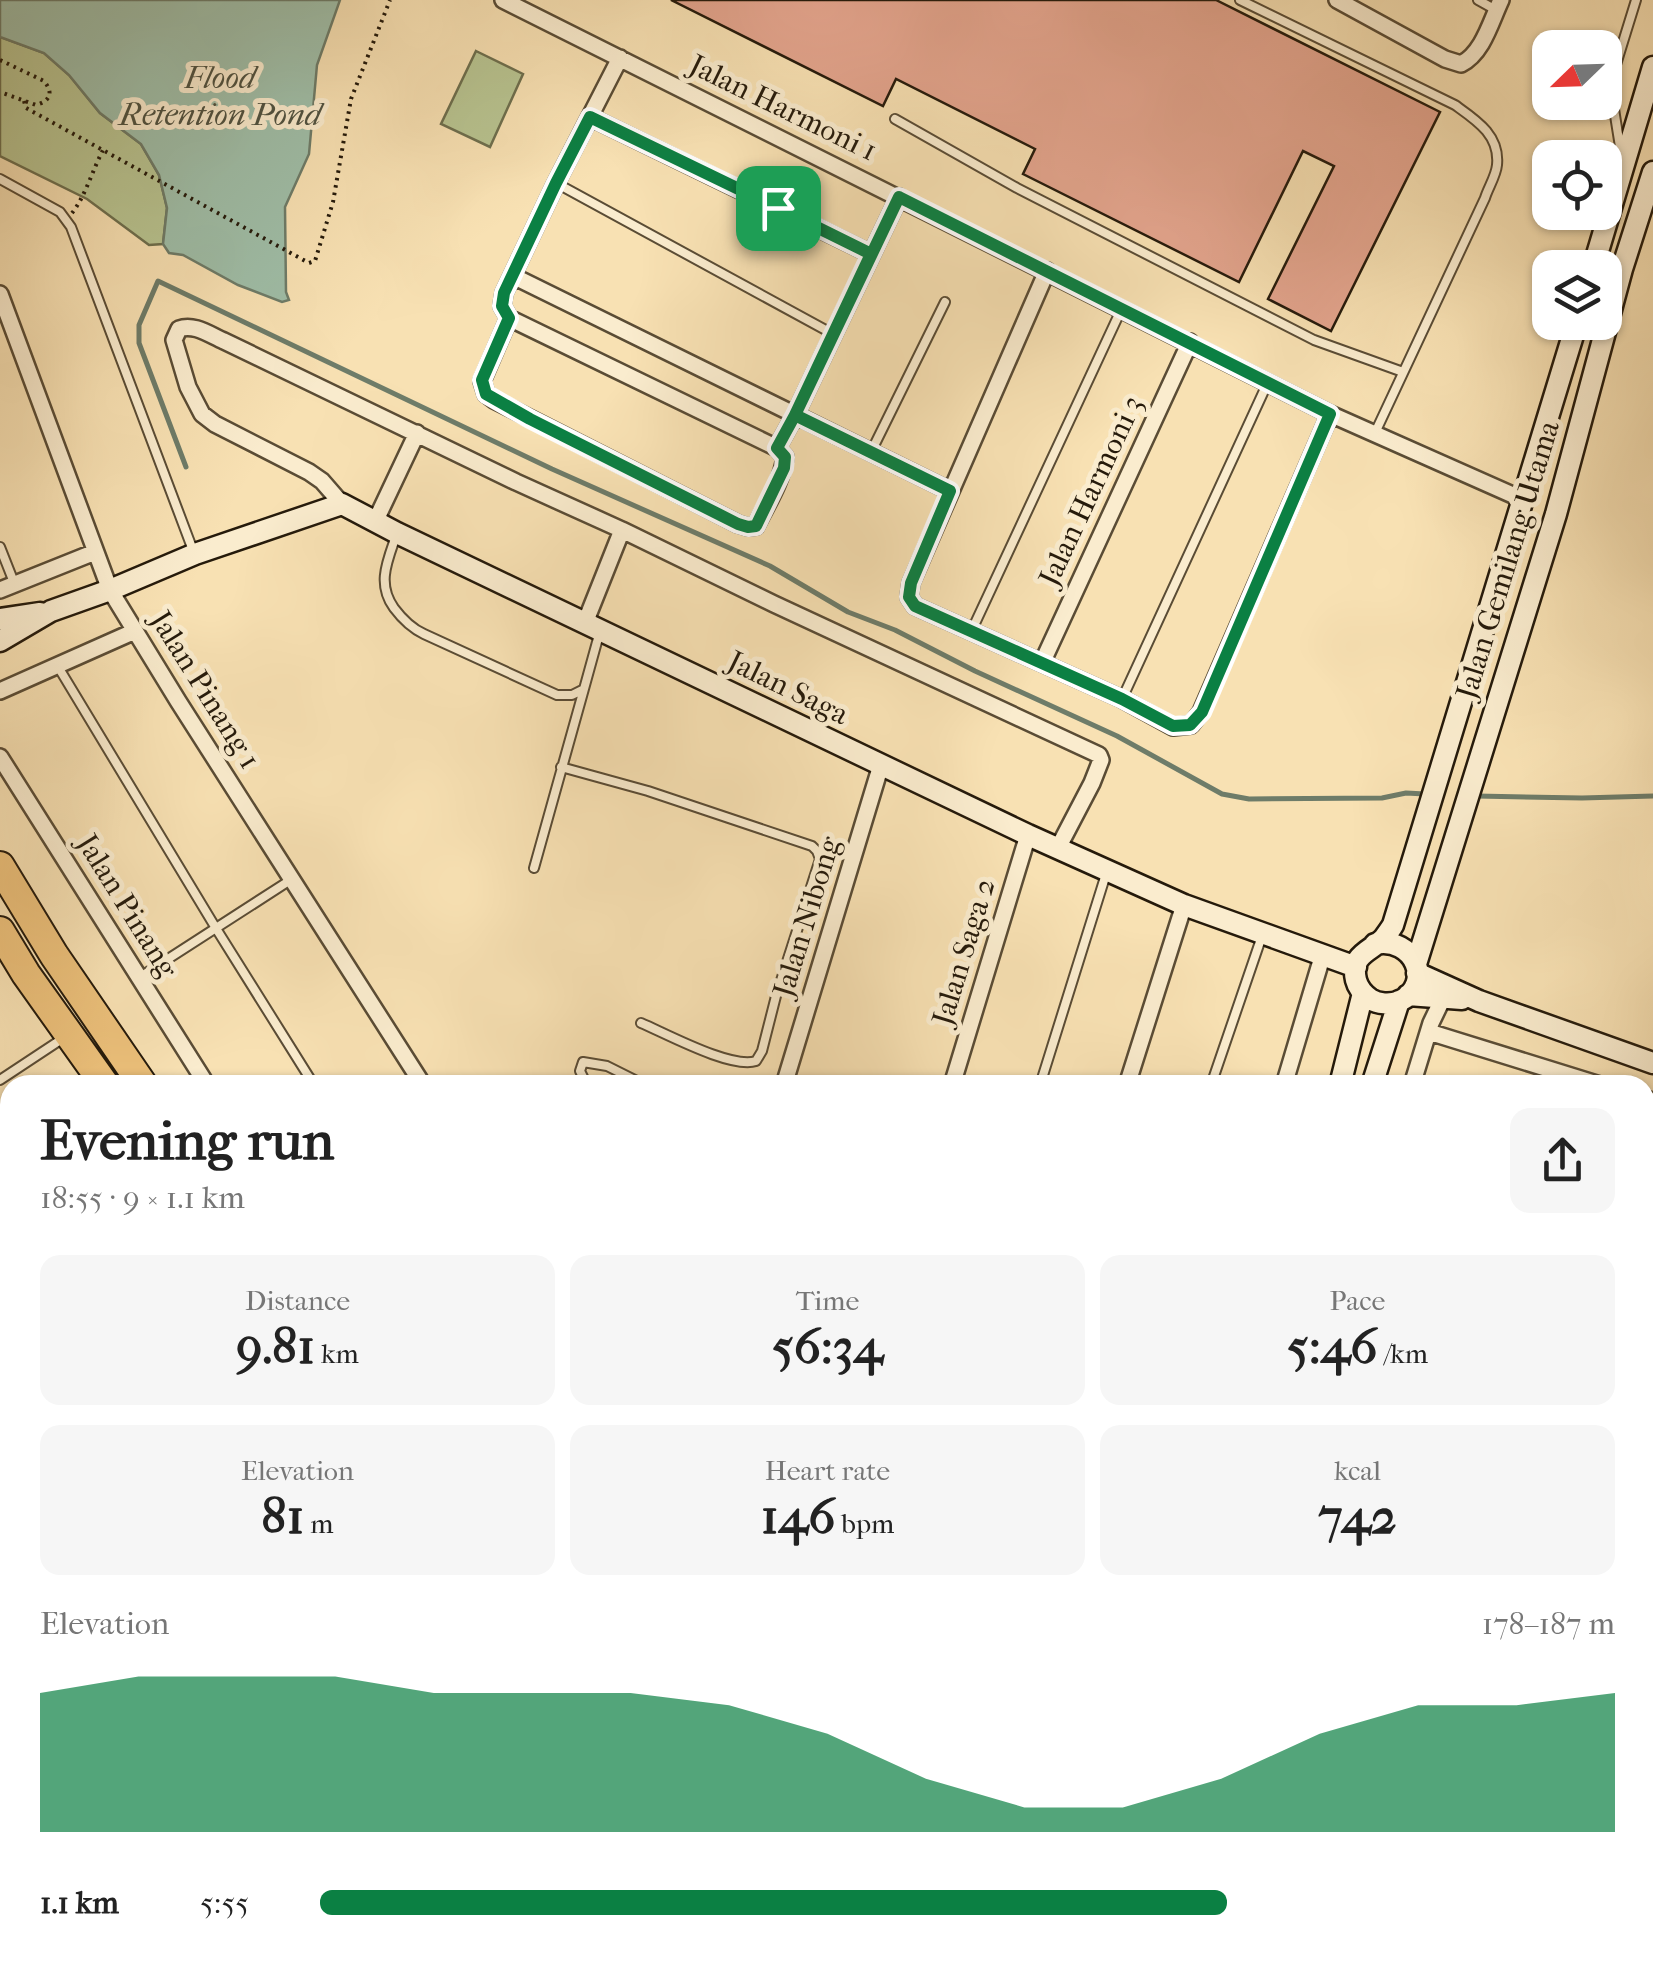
<!DOCTYPE html>
<html lang="en">
<head>
<meta charset="utf-8">
<style>
  body { margin:0; font-family:"IM FELL French Canon",serif; background:#f6f6f6; color:#222; height:100vh; display:flex; flex-direction:column; font-size:38px; white-space:nowrap }
  * { box-sizing:border-box; margin:0 }
  p { font-size:32px; color:#767676 }
  .icon { flex:none; width:55px; height:55px; fill:none; stroke:currentColor; stroke-width:2; stroke-linecap:round; stroke-linejoin:round }
  .map { position:relative; flex:1; overflow:hidden }
  .side { position:absolute; left:0px; top:1075px; width:1655px; height:888px; display:flex; flex-direction:column; background:#fff; border-radius:30px 30px 0 0; box-shadow:0 2px 8px #0004 }
  .side>* { flex:none }
  .needle { width:65px; rotate:247deg }
  .fabs { position:absolute; left:1532px; top:30px; display:grid; gap:20px }
  .fabs a { display:grid; place-items:center; width:90px; height:90px; border-radius:20px; background:#fff; box-shadow:0 2px 8px #0004; font-size:50px }
  .pin { position:absolute; display:grid; place-items:center; width:85px; height:85px; color:#fff; margin:-42px; border-radius:20px; box-shadow:0 5px 15px #0006 }
  .round { display:grid; place-items:center; flex:none; width:105px; height:105px; border-radius:20px; background:#f6f6f6 }
  .overview { display:flex; align-items:center; justify-content:space-between; height:170px; padding:0 40px }
  h1 { font-size:55px; font-weight:800; line-height:75px }
  .metrics { display:grid; grid-template-columns:repeat(3,1fr); gap:15px; height:170px; padding:10px 40px }
  .metrics div { display:grid; align-content:center; border-radius:20px; background:#f6f6f6; text-align:center }
  .metrics b { font-size:50px; font-weight:800 }
  .metrics small { font-size:28px; font-weight:400 }
  .metrics p { font-size:28px }
  .chart { height:280px; padding:20px 40px }
  .chart p { display:flex; justify-content:space-between }
  .chart svg { width:100%; height:180px; margin-top:10px; fill:#0b8043; opacity:.7 }
  ul { padding:0 40px; list-style:none; font-size:32px }
  li { display:grid; grid-template-columns:160px 120px 1fr; align-items:center; height:75px }
  li i { height:25px; border-radius:12px; background:#0b8043 }
  .map>svg:first-child { display:block }
  .green { fill:#b8c491; stroke:#6e6f4e; stroke-width:2.5 }
  .water { fill:#9fbea8; stroke:#6e7c69; stroke-width:2.5 }
  .lines { fill:none; stroke-linecap:round; stroke-linejoin:round }
  .stream { stroke:#6e7c69; stroke-width:5 }
  .building { fill:#e3a48d; stroke:#251a0b; stroke-width:2.5 }
  .lane-casing { stroke:#5a4c35; stroke-width:12 }
  .street-casing { stroke:#5a4c35; stroke-width:20 }
  .secondary-casing { stroke:#251a0b; stroke-width:25 }
  .highway-casing { stroke:#251a0b; stroke-width:32 }
  .path { stroke:#251a0b; stroke-width:4; stroke-dasharray:2.5 5; stroke-linecap:butt }
  .lane { stroke:#faecce; stroke-width:8 }
  .street { stroke:#faecce; stroke-width:15 }
  .secondary { stroke:#faecce; stroke-width:20 }
  .highway { stroke:#ecc07a; stroke-width:28 }
  .route-casing { stroke:#fff; stroke-width:20 }
  .route { stroke:#0b8043; stroke-width:12 }
  .labels { text-anchor:middle; dominant-baseline:central; stroke-width:10; stroke-linejoin:round; paint-order:stroke }
  .street-label { font-size:30px; fill:#251a0b; stroke:#faecce }
  .water-label { font-size:32px; font-style:italic; fill:#505342; stroke:#faecce }
</style>
</head>
<body>
<div class="map">
<svg width="1653" height="1962" viewBox="0 0 1653 1962">
  <rect width="100%" height="100%" fill="#f8e1b3"/>
  <filter id="stains"><feTurbulence type="fractalNoise" baseFrequency=".002" numOctaves="4"/><feColorMatrix values="0 0 0 0 .2 0 0 0 0 .09 0 0 0 0 .02 0 0 0 .5 -.17"/></filter>
  <radialGradient id="worn" r=".72"><stop offset=".6" stop-color="#630" stop-opacity="0"/><stop offset="1" stop-color="#630" stop-opacity=".3"/></radialGradient>
  <path class="green" d="M 0,37 L 44,53 L 69,75 L 100,113 L 141,144 L 159,175 L 167,208 L 163,244 L 149,245 L 87,199 L 0,156 Z
    M 476,51 L 523,74 L 490,147 L 441,124 Z"/>
  <path class="water" d="M 0,0 L 340,0 L 317,65 L 309,154 L 285,207 L 286,292 L 289,300 L 282,302 L 238,285 L 183,255 L 169,253 L 163,244 L 167,208 L 159,175 L 141,144 L 100,113 L 69,75 L 44,53 L 0,37 Z"/>
  <g class="lines">
    <path class="stream" d="M 186,467 L 139,343 L 139,325 L 158,281 L 552,469 L 770,566 L 848,612 L 895,630 L 975,671 L 1117,736 L 1222,794 L 1249,799 L 1382,798 L 1406,793 L 1425,794
      M 1476,796 L 1582,798 L 1653,796"/>
  </g>
  <path class="building" d="M 671,0 L 1216,0 L 1440,112 L 1331,331 L 1268,299 L 1334,166 L 1303,151 L 1239,282 L 1023,174 L 1035,149 L 896,79 L 883,106 Z"/>
  <g class="lines">
    <defs>
      <path id="lane" d="M 1240,0 L 1455,105 C 1476,120 1500,135 1497,165 C 1496,176 1488,188 1485,198 L 1374,435
        M 1478,0 L 1496,10
        M 895,119 L 1017,188 L 1314,340 L 1403,372
        M 1621,153 L 1610,84 L 1636,0
        M 0,179 L 60,212 L 71,227 L 194,553
        M 556,183 L 833,334
        M 871,452 L 945,302
        M 397,533 C 388,560 376,583 394,608 C 403,620 411,628 424,634 L 557,695 L 572,695 L 584,689 L 600,631
        M 0,547 L 15,585
        M 971,632 L 1121,310
        M 57,665 L 217,930 L 314,1085
        M 1122,699 L 1268,382
        M 561,767 L 648,791 L 812,846 L 817,851 L 820,859 L 776,996 L 762,1051 L 756,1061 C 731,1069 667,1034 641,1023
        M 534,868 L 584,689
        M 140,977 L 292,879
        M 0,1080 L 65,1037
        M 587,1085 L 580,1071 L 583,1062 L 607,1066 L 645,1085
        M 1040,1085 L 1106,874
        M 1211,1085 L 1263,933
        M 1645,1115 L 1650,1100
        M 0,1143 L 10,1163
        M 1645,1184 L 1653,1186
        M 0,1333 L 10,1328
        M 1645,1367 L 1653,1369
        M 1645,1529 L 1653,1531
        M 1645,1643 L 1653,1619
        M 1225,1962 L 1228,1952
        M 1394,1962 L 1397,1952
        M 1564,1962 L 1567,1952"/>
      <path id="street" d="M 503,0 L 1330,414 L 1524,500
        M 1337,0 L 1445,59 L 1461,64 C 1483,53 1491,21 1501,0
        M 620,58 L 556,183 L 504,293 L 502,306 L 509,318 L 482,381 L 486,394 L 494,400 L 738,524 L 748,527 L 756,526 C 767,504 782,481 785,457 L 777,448 L 795,415 L 899,197
        M 590,117 L 871,254
        M 1047,271 L 911,583 L 909,597 L 915,606 L 1122,699 L 1173,727 L 1191,725 L 1201,712 L 1330,414
        M 513,276 L 950,491
        M 0,294 L 110,590 L 178,701 L 423,1085
        M 509,318 L 777,448
        M 342,504 L 322,481 L 309,472 L 215,424 L 202,414 L 188,387 L 174,340 L 179,329 C 194,323 210,335 224,341 L 516,482 L 622,530 L 585,623
        M 375,522 L 417,433
        M 622,530 L 774,604 L 1099,755 L 1101,760 L 1092,783 L 1058,848
        M 0,590 L 95,552
        M 1042,663 L 1190,342
        M 0,691 L 135,631
        M 0,757 L 207,1085
        M 1429,1032 L 1600,1085
        M 784,1085 L 881,765
        M 952,1085 L 1028,835
        M 1127,1085 L 1184,905
        M 1284,1085 L 1323,954
        M 1412,1085 L 1431,1023 L 1443,998
        M 1645,1099 L 1653,1101
        M 1645,1278 L 1653,1280
        M 1645,1449 L 1653,1452
        M 1645,1618 L 1653,1621
        M 1645,1779 L 1653,1781
        M 1158,1952 L 1164,1962
        M 657,1962 L 679,1955 L 703,1962
        M 1310,1962 L 1313,1952
        M 1474,1962 L 1477,1952"/>
      <path id="secondary" d="M 1593,268 L 1653,67
        M 0,619 L 40,613
        M 0,641 L 51,611 L 110,590 L 195,554 L 342,504 L 397,533 L 1028,835 L 1184,905 L 1356,967
        M 1375,944 C 1414,936 1435,984 1400,1001 C 1390,1005 1378,1004 1370,999 C 1363,994 1358,988 1356,980 C 1350,954 1370,952 1384,938 C 1387,934 1390,930 1393,925 L 1577,322
        M 1416,964 L 1556,514 L 1622,269 L 1653,172
        M 1417,973 L 1479,1001 L 1653,1063
        M 1408,995 L 1462,999
        M 1340,1085 L 1363,993
        M 1372,1085 L 1399,1001
        M 904,1952 L 932,1962
        M 983,1952 L 1013,1962
        M 1109,1952 L 1112,1962
        M 1065,1962 L 1068,1952
        M 1086,1962 L 1090,1952"/>
      <path id="highway" d="M 0,866 L 54,955 L 143,1085
        M 0,931 L 26,974 L 105,1085
        M 530,1952 L 532,1962
        M 564,1952 L 567,1962"/>
    </defs>
    <use href="#lane" class="lane-casing"/>
    <use href="#street" class="street-casing"/>
    <use href="#secondary" class="secondary-casing"/>
    <use href="#highway" class="highway-casing"/>
    <path class="path" d="M 0,60 L 44,81 C 54,93 50,101 36,105 L 0,92
      M 24,101 L 26,108 L 309,263 L 315,261 L 333,202 L 351,99 L 390,0
      M 72,213 C 85,197 93,169 103,150"/>
    <use href="#lane" class="lane"/>
    <use href="#street" class="street"/>
    <use href="#secondary" class="secondary"/>
    <use href="#highway" class="highway"/>
  </g>
  <g class="lines">
    <defs>
      <path id="route" d="M 778,208 L 590,117 L 556,183 L 504,293 L 502,306 L 509,318 L 482,380 L 486,394 L 530,419 L 738,524 L 748,527 L 756,526 L 784,468 L 785,457 L 777,448 L 795,415 L 899,197 L 1330,414 L 1202,712 L 1190,725 L 1173,726 L 1122,699 L 915,606 L 909,597 L 911,583 L 950,491 L 795,415 L 871,254 L 778,208"/>
    </defs>
    <use href="#route" class="route-casing"/>
    <use href="#route" class="route"/>
  </g>
  <g class="labels">
    <g class="street-label">
      <text transform="translate(783 108) rotate(26)">Jalan Harmoni 1</text>
      <text transform="translate(1091 491) rotate(-65)">Jalan Harmoni 3</text>
      <text transform="translate(1508 560) rotate(-73)">Jalan Gemilang Utama</text>
      <text transform="translate(788 688) rotate(26)">Jalan Saga</text>
      <text transform="translate(205 690) rotate(58)">Jalan Pinang 1</text>
      <text transform="translate(127 906) rotate(58)">Jalan Pinang</text>
      <text transform="translate(807 917) rotate(-73)">Jalan Nibong</text>
      <text transform="translate(964 952) rotate(-73)">Jalan Saga 2</text>
    </g>
    <g class="water-label">
      <text x="220" y="77">Flood<tspan x="220" dy="37">Retention Pond</tspan></text>
    </g>
  </g>
  <rect width="100%" height="100%" filter="url(#stains)"/>
  <rect width="100%" height="100%" fill="url(#worn)"/>
</svg>
<div class="fabs">
<a><svg class="needle" viewBox="-14 -14 28 28"><path d="M0-13l5 13h-10z" fill="#e53935"/><path d="M0 13l5-13h-10z" fill="#767676"/></svg></a>
<a><svg class="icon" aria-label="locate" viewBox="0 0 24 24"><circle cx="12" cy="12" r="6"/><path d="M12 2v4M12 18v4M2 12h4M18 12h4"/></svg></a>
<a><svg class="icon" aria-label="layers" viewBox="0 0 24 24"><path d="M12 4l9 5-9 5-9-5zM3 14l9 5 9-5"/></svg></a>
</div>
<div class="pin" style="left:778px;top:208px;background:#1e9e55"><svg class="icon" aria-label="arrive" viewBox="0 0 24 24"><path d="M6 21V4h12l-3 4 3 4H6"/></svg></div>
<section class="side">
<div class="overview"><div><h1>Evening run</h1><p>18:55 · 9 × 1.1 km</p></div><a class="round"><svg class="icon" aria-label="share" viewBox="0 0 24 24"><path d="M12 15V3M7 8l5-5 5 5M5 13v7h14v-7"/></svg></a></div>
<div class="metrics">
<div><p>Distance</p><b>9.81<small> km</small></b></div>
<div><p>Time</p><b>56:34</b></div>
<div><p>Pace</p><b>5:46<small> /km</small></b></div>
</div>
<div class="metrics">
<div><p>Elevation</p><b>81<small> m</small></b></div>
<div><p>Heart rate</p><b>146<small> bpm</small></b></div>
<div><p>kcal</p><b>742</b></div>
</div>
<div class="chart"><p><span>Elevation</span>178–187 m</p>
<svg viewBox="0 0 160 44" preserveAspectRatio="none"><path d="M0 44V10L10 6L20 6L30 6L40 10L50 10L60 10L70 13L80 20L90 31L100 38L110 38L120 31L130 20L140 13L150 13L160 10V44z"/></svg>
</div>
<ul>
<li><b>1.1 km</b>5:55<i style="width:70%"></i></li>
</ul>
</section>
</div>
</body>
</html>
